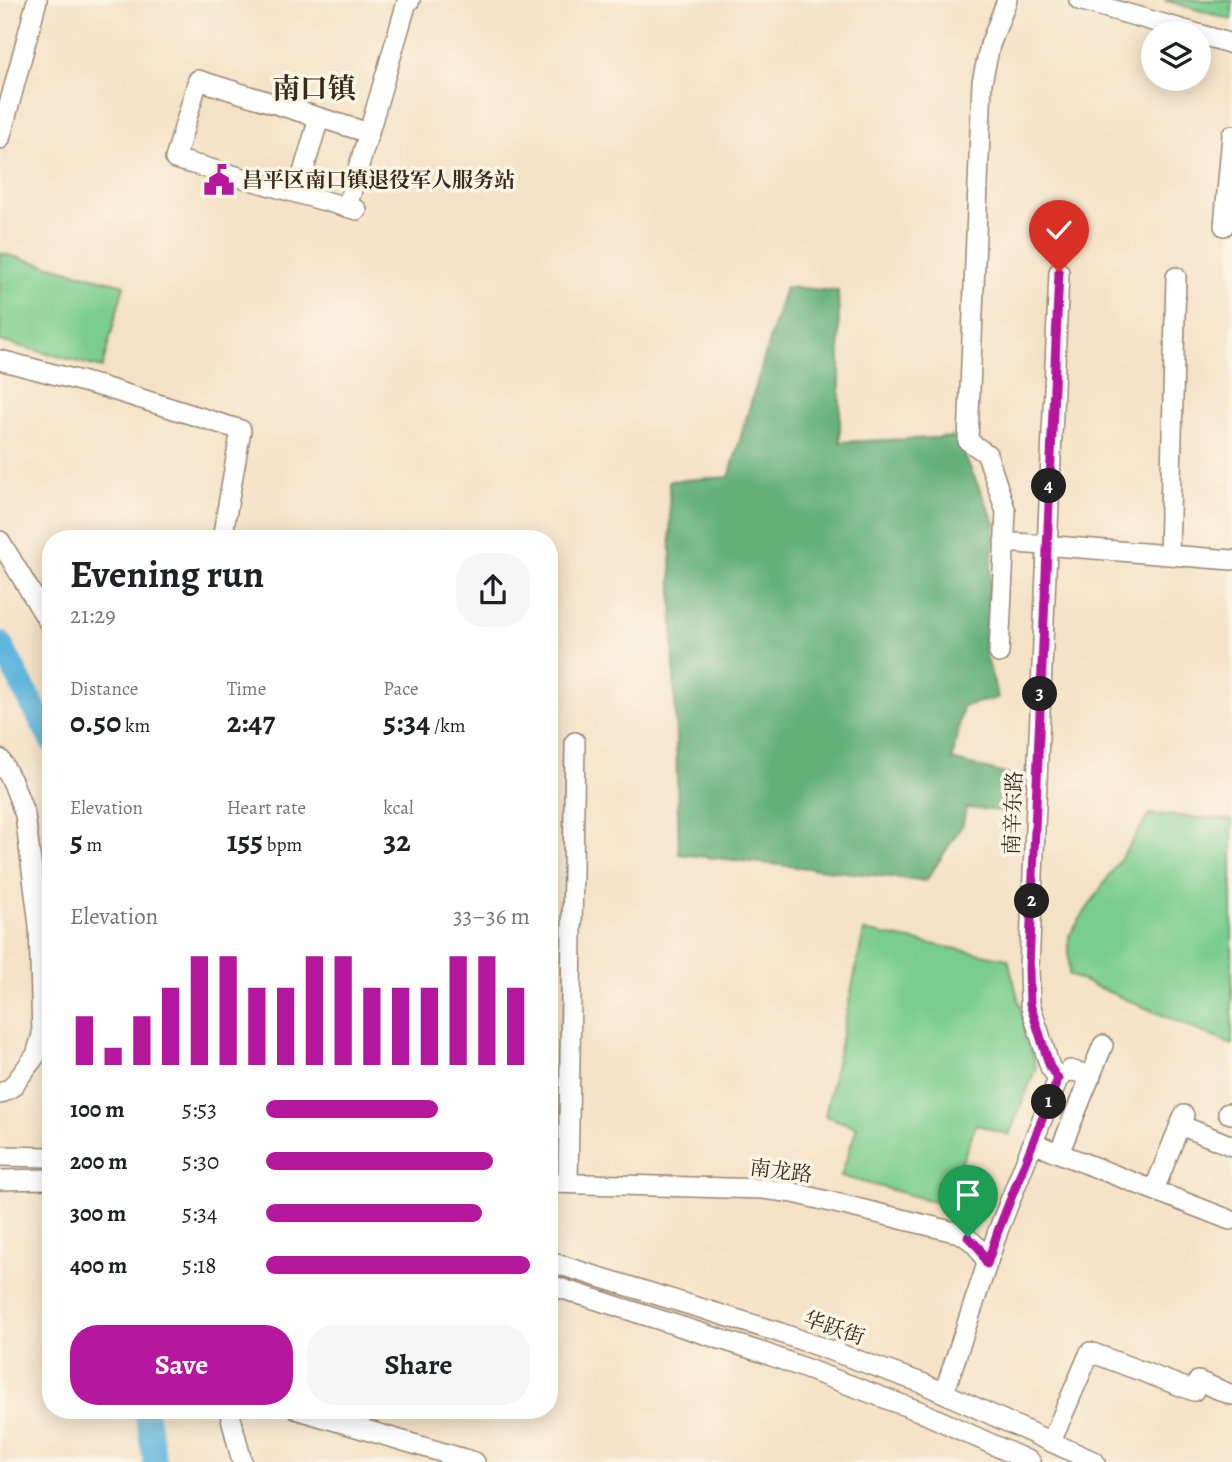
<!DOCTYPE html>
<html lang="en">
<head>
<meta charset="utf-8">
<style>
  body { margin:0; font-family:Alegreya,"Noto Serif SC",serif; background:#f6f6f6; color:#202124; height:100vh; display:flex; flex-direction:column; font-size:26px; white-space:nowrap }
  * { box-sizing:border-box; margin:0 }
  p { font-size:23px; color:#757577 }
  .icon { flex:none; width:38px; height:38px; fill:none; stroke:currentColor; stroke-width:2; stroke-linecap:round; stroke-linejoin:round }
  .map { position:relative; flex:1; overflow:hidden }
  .drawer { position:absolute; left:42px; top:530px; width:516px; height:889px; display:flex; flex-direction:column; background:#fff; border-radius:28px; box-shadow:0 4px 18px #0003 }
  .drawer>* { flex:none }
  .tools { position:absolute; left:1141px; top:21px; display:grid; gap:14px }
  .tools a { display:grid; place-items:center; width:70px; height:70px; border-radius:50%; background:#fff; box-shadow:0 4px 18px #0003; font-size:35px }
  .pin { position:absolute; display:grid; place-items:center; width:60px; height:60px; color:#fff; margin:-72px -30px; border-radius:50% 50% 50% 0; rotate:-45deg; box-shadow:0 0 7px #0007 }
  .pin .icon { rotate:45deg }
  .km { position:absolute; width:35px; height:35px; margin:-18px; border-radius:50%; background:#222; color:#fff; font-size:19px; line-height:35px; text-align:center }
  .round { display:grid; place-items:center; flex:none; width:74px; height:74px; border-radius:28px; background:#f6f6f6 }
  .headline { display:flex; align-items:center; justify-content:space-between; height:119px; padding:0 28px }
  h1 { font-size:38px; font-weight:700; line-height:52px }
  .figures { display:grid; grid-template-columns:repeat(3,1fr); gap:10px; height:119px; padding:7px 28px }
  .figures div { display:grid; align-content:center }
  .figures b { font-size:30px; font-weight:700 }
  .figures small { font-size:19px; font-weight:400 }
  .figures p { font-size:19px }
  .chart { height:196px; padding:14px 28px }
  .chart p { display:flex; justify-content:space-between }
  .chart svg { width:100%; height:126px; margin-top:7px; stroke:#b5179e; stroke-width:6 }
  .button { display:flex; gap:14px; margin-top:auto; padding:14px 28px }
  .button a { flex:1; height:80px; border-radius:28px; background:#b5179e; color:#fff; font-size:28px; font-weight:700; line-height:80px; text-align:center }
  .button a+a { background:#f6f6f6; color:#202124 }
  ul { padding:0 28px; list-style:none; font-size:23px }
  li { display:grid; grid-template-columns:112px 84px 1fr; align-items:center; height:52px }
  li i { height:18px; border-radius:9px; background:#b5179e }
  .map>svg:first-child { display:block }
  .green { fill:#7acd8e; stroke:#5a7c56; stroke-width:2 }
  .forest { fill:#63b079; stroke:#4f6d4c; stroke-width:2 }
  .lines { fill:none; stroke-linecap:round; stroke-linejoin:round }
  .river { stroke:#5eb5db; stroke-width:24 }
  .minor-casing { stroke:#988672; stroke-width:22 }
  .minor { stroke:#fff; stroke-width:19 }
  .route-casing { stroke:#fff; stroke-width:14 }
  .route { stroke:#b5179e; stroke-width:9 }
  .labels { text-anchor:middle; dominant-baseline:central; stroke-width:7; stroke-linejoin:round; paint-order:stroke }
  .poi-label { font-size:21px; font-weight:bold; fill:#3b2a1e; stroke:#fcf5e5; text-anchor:start }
  .street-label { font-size:21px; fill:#3b2a1e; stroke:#fcf5e5 }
  .district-label { font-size:28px; font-weight:bold; fill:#3b2a1e; stroke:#fcf5e5 }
</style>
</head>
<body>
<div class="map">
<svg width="1232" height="1462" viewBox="0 0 1232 1462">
  <rect width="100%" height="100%" fill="#fcf5e5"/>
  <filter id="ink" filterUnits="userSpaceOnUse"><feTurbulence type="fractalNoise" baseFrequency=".0143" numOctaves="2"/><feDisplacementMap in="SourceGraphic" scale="14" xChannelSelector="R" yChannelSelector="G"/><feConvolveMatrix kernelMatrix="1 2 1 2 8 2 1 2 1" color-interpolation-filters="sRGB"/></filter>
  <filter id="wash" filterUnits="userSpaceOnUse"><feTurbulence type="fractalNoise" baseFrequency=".00686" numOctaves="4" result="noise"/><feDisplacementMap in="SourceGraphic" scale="28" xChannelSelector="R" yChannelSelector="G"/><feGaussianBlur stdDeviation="1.57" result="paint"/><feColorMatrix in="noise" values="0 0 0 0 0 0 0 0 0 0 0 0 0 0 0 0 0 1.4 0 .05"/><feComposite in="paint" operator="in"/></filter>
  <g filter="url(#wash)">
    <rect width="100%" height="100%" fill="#f4e2c6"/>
    <path class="green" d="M 1164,0 L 1232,0 L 1232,20 Z
      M 0,253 L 124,285 L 102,368 L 0,341 Z
      M 1150,814 L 1232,820 L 1232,1045 L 1069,975 L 1069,936 Z
      M 864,931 L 1008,959 L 1036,1068 L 1009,1135 L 976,1124 L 946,1205 L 841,1176 L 857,1127 L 825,1116 Z"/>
    <path class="forest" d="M 785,287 L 838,291 L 840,362 L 840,442 L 956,437 L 995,523 L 984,648 L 998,698 L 963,706 L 952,760 L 1009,775 L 1000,811 L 966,808 L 963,824 L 926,881 L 679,854 L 669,481 L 729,477 Z"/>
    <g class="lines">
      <path class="river" d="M 0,643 L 51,740
        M 146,1410 L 155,1462"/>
    </g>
  </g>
  <g filter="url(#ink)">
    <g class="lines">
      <defs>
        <path id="minor" d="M 1079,0 L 1195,33
          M 1199,34 L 1232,44
          M 0,139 L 37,0
          M 297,193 L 319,118
          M 347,207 L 407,2 L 410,0
          M 357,210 L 175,159 L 198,80 L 369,133
          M 1224,226 L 1232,135
          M 0,360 L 103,387 L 241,430 L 222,539
          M 0,541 L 51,626
          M 1004,542 L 1232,560
          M 1169,555 L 1176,277
          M 999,653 L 1006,512 L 987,454 L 968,441 L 982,82 L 990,45 L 1007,0
          M 0,759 L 13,783 L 25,815 L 39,925 L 42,1035 L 36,1055 L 12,1087 L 0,1094
          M 1058,1079 L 1070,1070 L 1091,1076
          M 1228,1113 L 1232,1114
          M 1180,1125 L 1232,1146
          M 1033,1143 L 1230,1220
          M 1059,1153 L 1103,1045
          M 0,1156 L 51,1157
          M 0,1180 L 51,1179
          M 550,1183 L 763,1189 L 794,1193 L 959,1233 C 973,1240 981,1249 987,1264
          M 568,1183 L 575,742
          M 1154,1190 L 1184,1115
          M 550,1262 L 778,1332 L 922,1383 L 1095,1462
          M 550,1285 L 764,1353 L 919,1411 L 1031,1462
          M 1198,1381 L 1232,1395
          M 944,1393 L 998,1231 L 1058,1079 L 1050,1067 L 1030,1004 L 1029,968 L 1059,272
          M 229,1410 L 242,1462
          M 298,1410 L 475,1462
          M 1051,1442 L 1090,1352 L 1194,1391"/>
      </defs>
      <use href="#minor" class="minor-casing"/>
      <use href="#minor" class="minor"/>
    </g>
  </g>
  <g class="lines" filter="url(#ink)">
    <defs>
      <path id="route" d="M 968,1237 L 979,1248 L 987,1264 L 998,1231 L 1058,1079 L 1050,1067 L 1030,1004 L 1029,968 L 1059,272"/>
    </defs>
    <use href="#route" class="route-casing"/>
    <use href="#route" class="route"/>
  </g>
  <defs>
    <symbol id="civic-bare" viewBox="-9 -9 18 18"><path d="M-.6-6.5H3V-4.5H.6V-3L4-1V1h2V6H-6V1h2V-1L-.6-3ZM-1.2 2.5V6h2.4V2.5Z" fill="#b5179e" stroke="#fcf5e5" stroke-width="2.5" paint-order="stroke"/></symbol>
  </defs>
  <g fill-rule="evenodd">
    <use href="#civic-bare" x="197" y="158" width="44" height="44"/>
  </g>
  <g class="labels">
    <g class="poi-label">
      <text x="242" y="180">昌平区南口镇退役军人服务站</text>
    </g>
    <g class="street-label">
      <text transform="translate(1013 813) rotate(-88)">南辛东路</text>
      <text transform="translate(781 1171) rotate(7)">南龙路</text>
      <text transform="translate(834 1328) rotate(19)">华跃街</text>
    </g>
    <g class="district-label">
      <text x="314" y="89">南口镇</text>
    </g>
  </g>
</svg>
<div class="tools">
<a><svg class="icon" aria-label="layers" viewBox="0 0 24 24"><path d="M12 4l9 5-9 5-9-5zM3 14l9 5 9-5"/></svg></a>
</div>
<div class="pin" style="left:968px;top:1237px;background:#1e9e55"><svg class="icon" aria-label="arrive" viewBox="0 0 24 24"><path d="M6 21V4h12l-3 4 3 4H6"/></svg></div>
<div class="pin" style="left:1059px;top:272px;background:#d93025"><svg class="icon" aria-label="check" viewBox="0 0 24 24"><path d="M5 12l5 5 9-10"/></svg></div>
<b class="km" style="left:1049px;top:1102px">1</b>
<b class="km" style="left:1032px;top:901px">2</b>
<b class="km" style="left:1040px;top:694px">3</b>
<b class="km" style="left:1049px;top:486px">4</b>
<section class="drawer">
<div class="headline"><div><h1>Evening run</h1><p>21:29</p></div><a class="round"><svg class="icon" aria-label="share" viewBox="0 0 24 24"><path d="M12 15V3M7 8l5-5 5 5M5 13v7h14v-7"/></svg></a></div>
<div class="figures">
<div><p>Distance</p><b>0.50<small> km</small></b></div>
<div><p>Time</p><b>2:47</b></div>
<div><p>Pace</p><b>5:34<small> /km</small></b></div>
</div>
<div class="figures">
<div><p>Elevation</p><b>5<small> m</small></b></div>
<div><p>Heart rate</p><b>155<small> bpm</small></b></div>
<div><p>kcal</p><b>32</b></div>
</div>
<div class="chart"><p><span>Elevation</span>33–36 m</p>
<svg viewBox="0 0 160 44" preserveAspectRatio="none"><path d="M5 44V27M15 44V38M25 44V27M35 44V17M45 44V6M55 44V6M65 44V17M75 44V17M85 44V6M95 44V6M105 44V17M115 44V17M125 44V17M135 44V6M145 44V6M155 44V17"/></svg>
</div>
<ul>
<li><b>100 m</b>5:53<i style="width:65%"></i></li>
<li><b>200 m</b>5:30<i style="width:86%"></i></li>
<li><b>300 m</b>5:34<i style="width:82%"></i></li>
<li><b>400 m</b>5:18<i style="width:100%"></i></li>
</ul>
<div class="button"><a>Save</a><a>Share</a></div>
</section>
</div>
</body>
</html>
